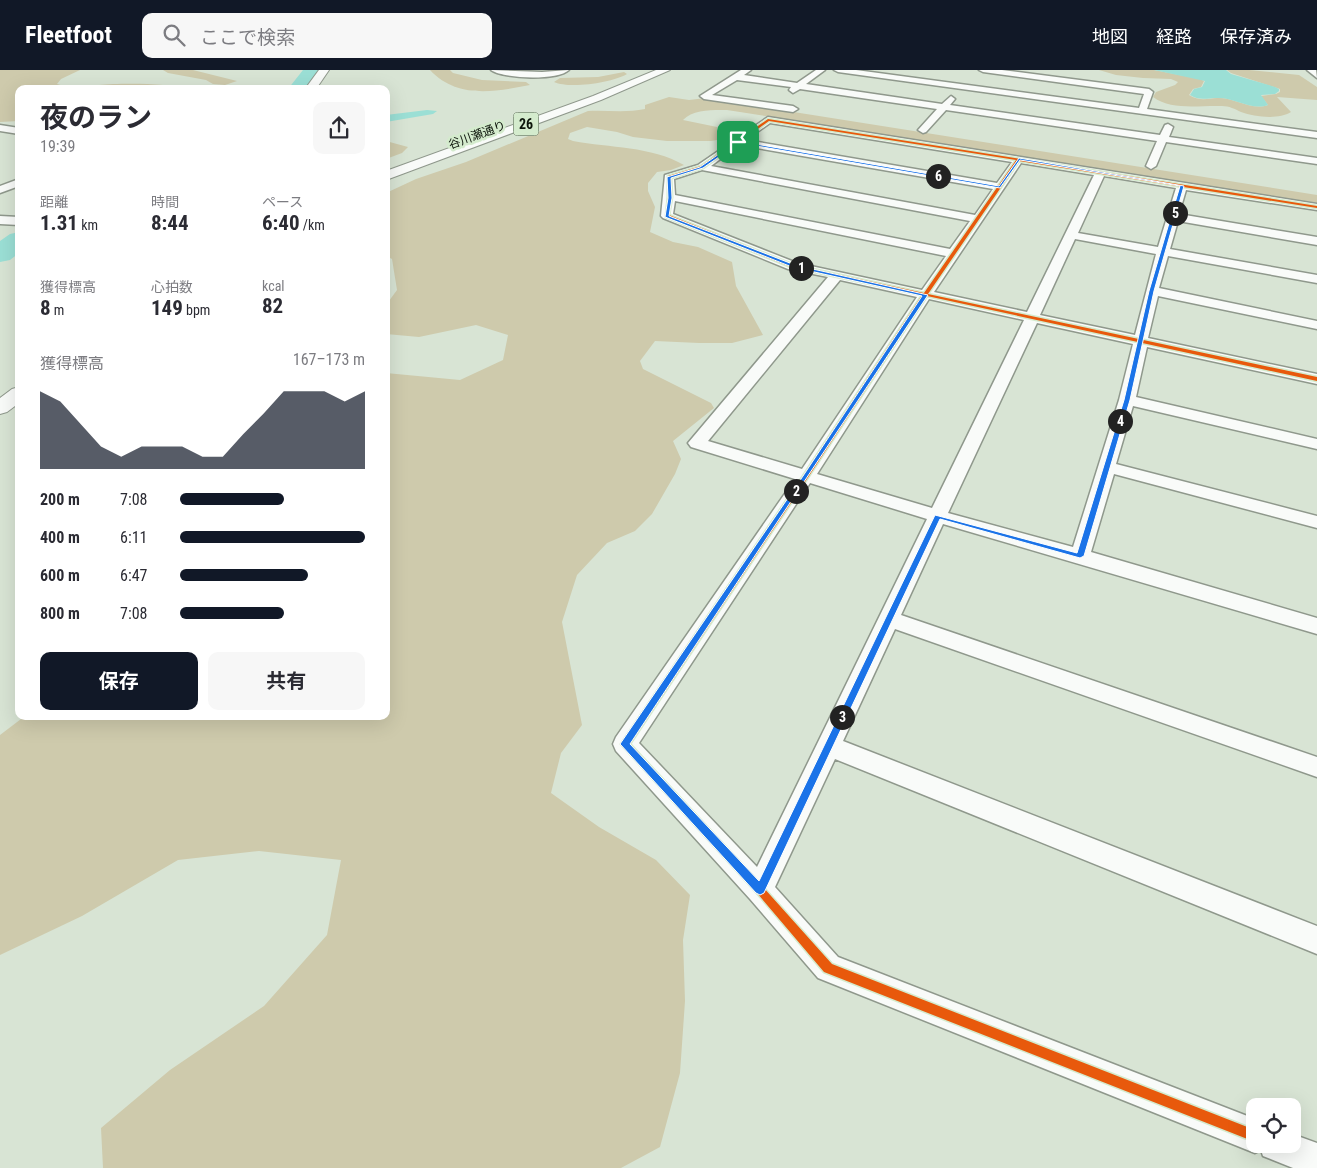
<!DOCTYPE html>
<html lang="ja">
<head>
<meta charset="utf-8">
<style>
  body { margin:0; font-family:"Roboto Condensed","Noto Sans JP",sans-serif; background:#f7f7f7; color:#2b2b33; height:100vh; display:flex; flex-direction:column; font-size:19px; white-space:nowrap }
  * { box-sizing:border-box; margin:0 }
  p { font-size:16px; color:#7c7c81 }
  .icon { flex:none; width:28px; height:28px; fill:none; stroke:currentColor; stroke-width:2; stroke-linecap:round; stroke-linejoin:round }
  .map { position:relative; flex:1; overflow:hidden }
  .sheet { position:absolute; left:15px; top:15px; width:375px; height:635px; display:flex; flex-direction:column; background:#fff; border-radius:10px; box-shadow:0 5px 20px #0002 }
  .sheet>* { flex:none }
  .tools { position:absolute; left:1246px; top:1028px; display:grid; gap:10px }
  .tools a { display:grid; place-items:center; width:55px; height:55px; border-radius:10px; background:#fff; box-shadow:0 5px 20px #0002; font-size:25px }
  .pin { position:absolute; display:grid; place-items:center; width:42px; height:42px; color:#fff; margin:-21px; border-radius:10px; box-shadow:0 2px 8px #0006 }
  .km { position:absolute; width:25px; height:25px; margin:-12px; border-radius:50%; background:#222; color:#fff; font-size:14px; line-height:25px; text-align:center }
  .round { display:grid; place-items:center; flex:none; width:52px; height:52px; border-radius:10px; background:#f7f7f7 }
  .head { display:flex; align-items:center; justify-content:space-between; height:85px; padding:0 25px }
  h1 { font-size:28px; font-weight:700; line-height:38px }
  .metrics { display:grid; grid-template-columns:repeat(3,1fr); gap:8px; height:85px; padding:5px 25px }
  .metrics div { display:grid; align-content:center }
  .metrics b { font-size:21px; font-weight:700 }
  .metrics small { font-size:14px; font-weight:400 }
  .metrics p { font-size:14px }
  .chart { height:140px; padding:10px 25px }
  .chart p { display:flex; justify-content:space-between }
  .chart svg { width:100%; height:90px; margin-top:5px; fill:#111827; opacity:.7 }
  .primary-button { display:flex; gap:10px; margin-top:auto; padding:10px 25px }
  .primary-button a { flex:1; height:58px; border-radius:10px; background:#111827; color:#fff; font-size:20px; font-weight:700; line-height:58px; text-align:center }
  .primary-button a+a { background:#f7f7f7; color:#2b2b33 }
  ul { padding:0 25px; list-style:none; font-size:16px }
  li { display:grid; grid-template-columns:80px 60px 1fr; align-items:center; height:38px }
  li i { height:12px; border-radius:6px; background:#111827 }
  header { display:flex; align-items:center; gap:30px; box-sizing:border-box; height:70px; padding:0 25px; background:#111827; color:#fff }
  header strong { font-size:24px }
  nav { display:flex; gap:28px; margin-inline-start:auto; font-size:18px }
  .search { width:350px; height:45px; background:#f7f7f7; display:flex; align-items:center; gap:12px; box-sizing:border-box; padding:0 18px; border-radius:10px; color:#7c7c81; font-size:19px }
  .map>svg:first-child { display:block }
  .green { fill:#cecaac }
  .water { fill:#9bdfd5 }
  .lines { fill:none; stroke-linecap:round; stroke-linejoin:round }
  .river { fill:#9bdfd5; fill-rule:evenodd }
  .street-casing { stroke:#8f988c; stroke-width:3 }
  .secondary-casing { stroke:#8f988c; stroke-width:2 }
  .primary-casing { stroke:#8f988c; stroke-width:2 }
  .street { fill:#f9fbf9; fill-rule:evenodd }
  .secondary { fill:#f9fbf9; fill-rule:evenodd }
  .primary { fill:#f9fbf9; fill-rule:evenodd }
  .cycleway-casing { stroke:#d4ebcd; stroke-width:3 }
  .cycleway { fill:#e8590c; fill-rule:evenodd }
  .route { fill:#1a73e8; stroke:#fff; fill-rule:evenodd }
  .labels { text-anchor:middle; dominant-baseline:central; stroke-width:5; stroke-linejoin:round; paint-order:stroke }
  .far-street-label { font-size:12px; fill:#0d150b; stroke:#d4ebcd }
  .shield { fill:#d4ebcd; stroke:#495545; stroke-width:1 }
  .shield-label { font-size:14px; font-weight:bold; fill:#0d150b }
</style>
</head>
<body>
<header>
<strong>Fleetfoot</strong>
<div class="search"><svg class="icon" aria-label="search" viewBox="0 0 24 24"><circle cx="10" cy="10" r="6"/><path d="M15 15l6 6"/></svg>ここで検索</div>
<nav><a>地図</a><a>経路</a><a>保存済み</a></nav>
</header>
<div class="map">
<svg width="1317" height="1098" viewBox="0 0 1317 1098">
  <rect width="100%" height="100%" fill="#d8e4d4"/>
  <path class="green" d="M 0,0 L 80,0 L 61,9 L 57,14 C 70,18 85,16 99,15 C 121,13 169,13 189,19 L 19,19 L 19,51 L 0,52 Z
    M 163,0 L 193,0 L 237,11 L 225,15 L 213,14 L 206,10 L 168,3 Z
    M 430,0 L 450,0 L 453,3 L 482,10 L 526,12 L 530,15 C 494,22 457,29 430,0 Z
    M 1099,0 L 1154,0 L 1200,9 L 1204,11 L 1201,17 L 1193,19 L 1189,25 C 1198,31 1207,29 1217,28 C 1234,27 1251,41 1268,35 L 1261,26 L 1276,24 L 1280,22 L 1280,19 L 1231,3 L 1227,0 L 1249,0 L 1299,5 L 1317,17 L 1317,30 L 1277,27 L 1291,42 C 1278,50 1255,47 1241,42 C 1235,39 1229,36 1222,36 C 1200,35 1172,41 1153,27 L 1156,22 L 1175,15 L 1178,12 L 1171,9 L 1143,8 L 1116,5 Z
    M 624,2 L 627,4 C 612,13 570,19 554,12 L 560,8 L 598,7 Z
    M 669,27 L 689,30 L 706,28 L 1317,125 L 1317,133 L 727,40 C 714,40 693,39 683,50 L 717,57 L 717,70 L 711,71 L 667,71 L 633,67 L 617,62 L 587,57 L 570,63 L 568,69 L 573,71 C 610,78 651,76 684,95 L 671,100 L 657,102 L 648,113 L 648,121 L 655,137 L 650,162 L 673,172 L 698,177 L 732,192 L 736,216 L 763,265 L 732,273 L 699,273 L 655,271 L 640,291 L 643,299 L 711,333 L 714,338 L 673,371 L 681,389 L 675,404 L 652,444 L 635,461 L 607,473 L 577,505 L 562,552 L 582,655 L 561,683 L 551,723 L 599,757 L 656,790 L 690,825 L 683,870 L 685,931 L 680,1003 L 660,1077 L 621,1098 L 103,1098 L 101,1058 L 170,1000 L 264,936 L 327,865 L 341,790 L 259,781 L 178,790 L 82,846 L 0,885 L 0,665 L 25,646 L 386,646 L 386,303 L 460,310 L 503,290 L 508,265 L 476,255 L 419,267 L 386,264 L 386,235 L 397,220 L 392,189 L 386,186 L 386,123 L 416,109 L 466,92 L 588,41 C 607,40 626,43 645,39 L 645,35 Z
    M 386,71 L 408,77 L 402,83 L 386,89 Z"/>
  <path class="water" d="M 1154,0 L 1226,0 L 1231,4 L 1275,17 L 1279,19 L 1279,21 L 1275,24 L 1261,25 L 1268,35 C 1251,41 1234,27 1217,28 C 1207,28 1199,31 1190,25 L 1194,19 L 1202,17 L 1205,11 Z
    M 427,40 L 437,41 L 433,44 L 386,52 L 386,45 Z"/>
  <g class="lines">
    <path class="river" d="M 303,0 L 321,0 L 307,19 L 288,19 Z
      M 19,162 L 19,183 L 10,190 L 0,192 L 0,171 L 10,164 Z"/>
    <defs>
      <path id="street" d="M 491,0 L 542,2 L 569,0 C 557,11 504,9 491,0 Z
        M 741,0 L 751,0 L 744,5 L 797,13 L 816,0 L 825,0 L 806,14 L 942,34 L 951,26 L 955,29 L 950,35 L 1160,65 L 1165,55 L 1168,54 L 1173,57 L 1169,67 L 1317,88 L 1317,94 L 1166,72 L 1156,96 L 1151,99 L 1146,96 L 1157,71 L 946,40 L 926,62 L 923,63 L 918,60 L 937,39 L 800,19 L 793,23 L 789,20 L 791,17 L 737,10 L 712,25 L 793,36 L 798,39 L 793,42 L 704,29 L 700,26 Z
        M 834,0 L 856,0 L 1139,38 L 1144,24 L 983,2 L 979,0 L 1002,0 L 1149,19 L 1153,22 L 1147,39 L 1317,62 L 1317,68 L 838,2 Z
        M 1307,0 L 1316,0 L 1317,8 Z
        M 768,47 L 1317,134 L 1317,140 L 1186,120 L 1179,144 L 1317,167 L 1317,175 L 1178,151 L 1170,179 L 1317,205 L 1317,213 L 1168,186 L 1159,218 L 1317,251 L 1317,259 L 1158,226 L 1148,268 L 1317,304 L 1317,314 L 1147,277 L 1136,327 L 1317,369 L 1317,379 L 1133,336 L 1116,394 L 1317,446 L 1317,458 L 1114,404 L 1091,482 L 1317,548 L 1317,564 L 943,454 L 901,545 L 1317,687 L 1317,707 L 895,559 L 843,671 L 1317,856 L 1317,884 L 835,689 L 775,817 L 838,887 L 1255,1049 L 1255,1074 L 1292,1074 L 1292,1064 L 1317,1073 L 1317,1098 L 1293,1098 L 1263,1086 L 1261,1080 L 1255,1083 L 818,908 L 750,829 L 616,681 L 613,674 L 616,667 L 795,409 L 691,377 L 688,373 L 828,207 L 788,199 L 663,148 L 661,146 L 665,105 L 698,95 ZM 770,53 L 1012,92 L 997,113 L 746,70 ZM 739,75 L 993,119 L 975,145 L 711,96 ZM 1021,93 L 1094,105 L 1027,242 L 934,222 ZM 702,100 L 970,151 L 950,179 L 675,125 L 674,109 ZM 1104,106 L 1176,118 L 1158,177 L 1078,163 ZM 675,131 L 946,186 L 922,220 L 797,193 L 673,144 ZM 1075,169 L 1156,184 L 1135,265 L 1040,245 ZM 840,210 L 917,227 L 802,399 L 708,371 ZM 929,229 L 1024,250 L 932,438 L 817,404 ZM 1037,253 L 1133,274 L 1119,330 L 1073,477 L 948,443 ZM 810,413 L 927,449 L 757,797 L 639,673 Z
        M 0,55 L 19,58 L 19,64 L 0,61 Z
        M 19,109 L 19,116 L 0,123 L 0,116 Z
        M 0,146 L 19,147 L 19,155 L 0,154 Z"/>
      <path id="secondary" d="M 319,0 L 329,0 L 316,19 L 305,19 Z"/>
      <path id="primary" d="M 656,0 L 670,0 L 601,30 L 386,110 L 386,101 L 593,26 Z
        M 19,317 L 19,333 L 7,342 L 0,344 L 0,328 L 12,319 Z"/>
    </defs>
    <use href="#street" class="street-casing"/>
    <use href="#secondary" class="secondary-casing"/>
    <use href="#primary" class="primary-casing"/>
    <use href="#street" class="street"/>
    <use href="#secondary" class="secondary"/>
    <use href="#primary" class="primary"/>
    <defs>
      <path id="cycleway" d="M 768,49 L 1317,136 L 1317,138 L 1019,91 L 928,224 L 1317,307 L 1317,311 L 927,226 L 809,406 L 630,674 L 763,817 L 832,894 L 1255,1060 L 1255,1072 L 824,902 L 757,823 L 621,674 L 803,406 L 922,225 L 791,197 L 666,147 L 668,127 L 668,106 L 701,96 ZM 769,51 L 1016,90 L 924,223 L 794,195 L 669,145 L 672,127 L 671,108 L 703,98 Z"/>
    </defs>
    <use href="#cycleway" class="cycleway-casing"/>
    <use href="#cycleway" class="cycleway"/>
  </g>
  <path class="route" d="M 738,71 L 999,116 L 1019,88 L 1184,116 L 1154,221 L 1130,330 L 1084,486 L 1080,488 L 940,449 L 764,823 L 760,825 L 756,823 L 620,674 L 803,406 L 922,226 L 792,197 L 665,147 L 668,128 L 667,107 L 700,97 ZM 739,73 L 1000,118 L 1020,90 L 1180,116 L 1149,221 L 1124,330 L 1077,483 L 935,445 L 759,811 L 630,674 L 928,225 L 795,195 L 669,146 L 672,128 L 671,108 L 703,98 Z"/>
  <g class="labels">
    <g class="far-street-label">
      <text transform="translate(477 65) rotate(-20)">谷川瀬通り</text>
    </g>
    <rect class="shield" x="513.5" y="42.5" width="25" height="23" rx="4"/>
    <g class="shield-label">
      <text x="526" y="54">26</text>
    </g>
  </g>
</svg>
<div class="tools">
<a><svg class="icon" aria-label="locate" viewBox="0 0 24 24"><circle cx="12" cy="12" r="6"/><path d="M12 2v4M12 18v4M2 12h4M18 12h4"/></svg></a>
</div>
<div class="pin" style="left:738px;top:72px;background:#1e9e55"><svg class="icon" aria-label="arrive" viewBox="0 0 24 24"><path d="M6 21V4h12l-3 4 3 4H6"/></svg></div>
<b class="km" style="left:801px;top:198px">1</b>
<b class="km" style="left:796px;top:421px">2</b>
<b class="km" style="left:842px;top:647px">3</b>
<b class="km" style="left:1120px;top:351px">4</b>
<b class="km" style="left:1175px;top:143px">5</b>
<b class="km" style="left:938px;top:106px">6</b>
<section class="sheet">
<div class="head"><div><h1>夜のラン</h1><p>19:39</p></div><a class="round"><svg class="icon" aria-label="share" viewBox="0 0 24 24"><path d="M12 15V3M7 8l5-5 5 5M5 13v7h14v-7"/></svg></a></div>
<div class="metrics">
<div><p>距離</p><b>1.31<small> km</small></b></div>
<div><p>時間</p><b>8:44</b></div>
<div><p>ペース</p><b>6:40<small> /km</small></b></div>
</div>
<div class="metrics">
<div><p>獲得標高</p><b>8<small> m</small></b></div>
<div><p>心拍数</p><b>149<small> bpm</small></b></div>
<div><p>kcal</p><b>82</b></div>
</div>
<div class="chart"><p><span>獲得標高</span>167–173 m</p>
<svg viewBox="0 0 160 44" preserveAspectRatio="none"><path d="M0 44V6L10 11L20 22L30 33L40 38L50 33L60 33L70 33L80 38L90 38L100 27L110 17L120 6L130 6L140 6L150 11L160 6V44z"/></svg>
</div>
<ul>
<li><b>200 m</b>7:08<i style="width:56%"></i></li>
<li><b>400 m</b>6:11<i style="width:100%"></i></li>
<li><b>600 m</b>6:47<i style="width:69%"></i></li>
<li><b>800 m</b>7:08<i style="width:56%"></i></li>
</ul>
<div class="primary-button"><a>保存</a><a>共有</a></div>
</section>
</div>
</body>
</html>
